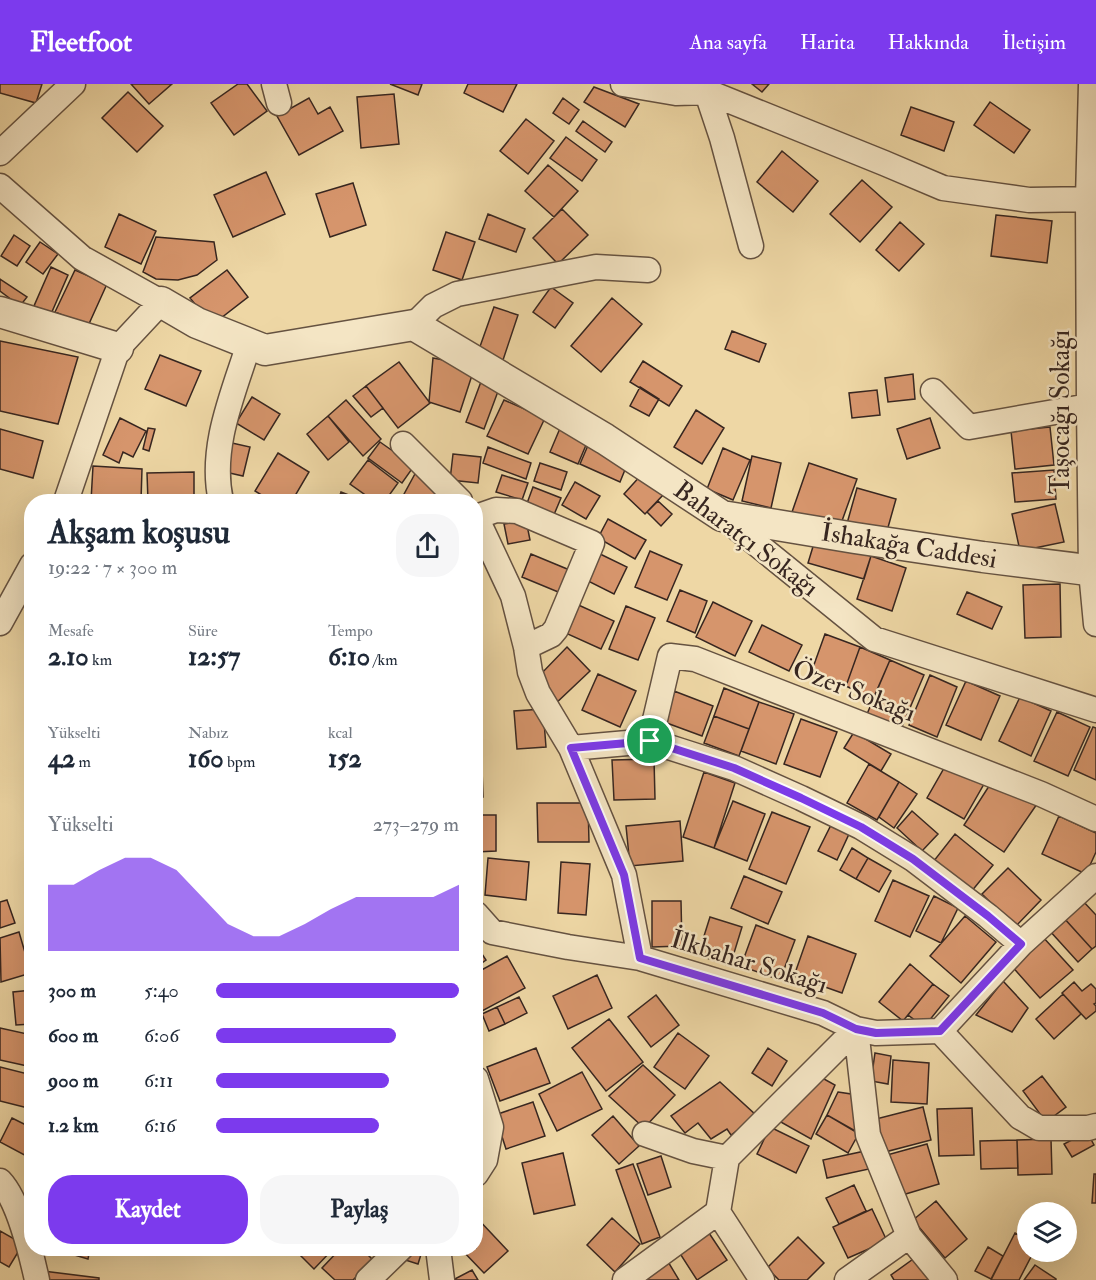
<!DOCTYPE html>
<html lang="tr">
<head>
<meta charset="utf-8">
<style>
  body { margin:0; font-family:"IM FELL Double Pica",serif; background:#f6f6f7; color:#1f2937; height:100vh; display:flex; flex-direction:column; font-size:22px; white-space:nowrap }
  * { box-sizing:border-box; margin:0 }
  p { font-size:20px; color:#747a83 }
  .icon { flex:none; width:33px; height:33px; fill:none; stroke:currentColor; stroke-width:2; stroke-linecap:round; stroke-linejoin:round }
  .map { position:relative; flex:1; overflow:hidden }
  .side { position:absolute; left:24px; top:410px; width:459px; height:762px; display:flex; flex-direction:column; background:#fff; border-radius:24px; box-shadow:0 6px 24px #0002 }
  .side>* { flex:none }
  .fabs { position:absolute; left:1017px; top:1118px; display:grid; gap:12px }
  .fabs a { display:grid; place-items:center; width:60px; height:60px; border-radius:50%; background:#fff; box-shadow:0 6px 24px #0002; font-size:30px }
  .pin { position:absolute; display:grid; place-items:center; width:51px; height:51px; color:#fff; margin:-26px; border:3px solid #fff; border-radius:50%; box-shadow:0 2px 6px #0007 }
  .round { display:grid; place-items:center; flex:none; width:63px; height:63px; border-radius:24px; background:#f6f6f7 }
  .overview { display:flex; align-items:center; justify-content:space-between; height:102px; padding:0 24px }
  h1 { font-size:33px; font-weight:800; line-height:45px }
  .figures { display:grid; grid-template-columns:repeat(3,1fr); gap:9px; height:102px; padding:6px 24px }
  .figures div { display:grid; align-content:center }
  .figures b { font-size:26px; font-weight:800 }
  .figures small { font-size:16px; font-weight:400 }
  .figures p { font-size:16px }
  .chart { height:168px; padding:12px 24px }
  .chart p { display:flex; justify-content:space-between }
  .chart svg { width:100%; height:108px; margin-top:6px; fill:#7c3aed; opacity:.7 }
  .action { display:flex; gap:12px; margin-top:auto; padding:12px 24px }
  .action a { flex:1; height:69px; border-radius:24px; background:#7c3aed; color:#fff; font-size:24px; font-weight:800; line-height:69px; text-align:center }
  .action a+a { background:#f6f6f7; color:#1f2937 }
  ul { padding:0 24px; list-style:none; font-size:20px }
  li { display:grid; grid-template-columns:96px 72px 1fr; align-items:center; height:45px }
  li i { height:15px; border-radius:8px; background:#7c3aed }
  header { display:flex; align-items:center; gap:36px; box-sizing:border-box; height:84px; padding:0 30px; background:#7c3aed; color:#fff }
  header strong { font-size:28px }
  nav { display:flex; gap:33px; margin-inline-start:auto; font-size:21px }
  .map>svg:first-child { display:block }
  .building { fill:#d6956c; stroke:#372620; stroke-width:1.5 }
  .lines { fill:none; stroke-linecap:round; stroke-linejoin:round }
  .minor-casing { stroke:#655241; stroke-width:27 }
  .tertiary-casing { stroke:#655241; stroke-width:33 }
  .minor { stroke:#f4e5c4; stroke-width:24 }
  .tertiary { stroke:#f4e5c4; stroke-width:30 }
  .route-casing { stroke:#fff; stroke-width:12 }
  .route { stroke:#7c3aed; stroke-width:8 }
  .labels { text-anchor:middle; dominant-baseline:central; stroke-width:5; stroke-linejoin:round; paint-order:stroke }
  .street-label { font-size:26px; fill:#372620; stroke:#f4e5c4 }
</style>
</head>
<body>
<header>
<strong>Fleetfoot</strong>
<nav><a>Ana sayfa</a><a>Harita</a><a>Hakkında</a><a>İletişim</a></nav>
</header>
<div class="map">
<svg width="1096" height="1196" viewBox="0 0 1096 1196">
  <rect width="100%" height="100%" fill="#eed7a5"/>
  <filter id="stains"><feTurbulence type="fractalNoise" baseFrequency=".00333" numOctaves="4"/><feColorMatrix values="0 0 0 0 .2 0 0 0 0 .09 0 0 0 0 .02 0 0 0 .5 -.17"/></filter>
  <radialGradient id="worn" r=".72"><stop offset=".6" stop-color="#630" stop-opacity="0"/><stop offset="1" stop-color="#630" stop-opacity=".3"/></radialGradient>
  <path class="building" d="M 0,0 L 42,0 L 36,19 L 0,9 Z
    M 131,0 L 172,0 L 149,20 Z
    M 238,0 L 247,0 L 267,27 L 234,51 L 211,19 Z
    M 390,0 L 422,0 L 418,11 Z
    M 468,0 L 517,0 L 503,28 L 464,9 Z
    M 752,0 L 769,0 L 762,8 Z
    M 594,3 L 639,20 L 625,43 L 584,18 Z
    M 128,8 L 163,42 L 137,68 L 102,34 Z
    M 394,10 L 399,60 L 361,64 L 357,13 Z
    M 309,14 L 318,30 L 330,23 L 343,47 L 299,71 L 277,32 Z
    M 563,14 L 579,26 L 569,40 L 553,29 Z
    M 990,18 L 1030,46 L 1014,69 L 974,41 Z
    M 911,23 L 954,38 L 944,67 L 901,51 Z
    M 526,35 L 554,57 L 528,90 L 500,67 Z
    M 583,37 L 612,58 L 605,68 L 576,47 Z
    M 566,53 L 597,76 L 582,97 L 550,74 Z
    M 782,67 L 818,97 L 793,128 L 757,98 Z
    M 548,81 L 578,107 L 554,133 L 525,107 Z
    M 266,88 L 285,130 L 233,153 L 214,111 Z
    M 862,96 L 892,123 L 860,158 L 830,130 Z
    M 353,99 L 366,141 L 330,153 L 316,110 Z
    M 562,125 L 588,151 L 558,180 L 533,154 Z
    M 119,130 L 156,147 L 141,180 L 105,163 Z
    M 488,130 L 525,145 L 516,168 L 479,155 Z
    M 996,131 L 1052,137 L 1047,179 L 991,172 Z
    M 900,138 L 924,160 L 899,187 L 876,166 Z
    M 446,148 L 475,158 L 462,196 L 433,186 Z
    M 14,151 L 30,162 L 17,182 L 1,172 Z
    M 156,153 L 214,158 L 217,176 L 197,191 L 178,196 L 156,195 L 143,188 Z
    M 40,158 L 58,170 L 43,190 L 26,178 Z
    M 51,183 L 68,191 L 51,230 L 34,222 Z
    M 75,186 L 107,200 L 88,242 L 55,228 Z
    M 227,186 L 248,213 L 212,241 L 190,214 Z
    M 0,195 L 27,213 L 20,222 L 0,207 Z
    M 551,203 L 573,219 L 555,244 L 533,228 Z
    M 612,214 L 642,240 L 601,288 L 571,262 Z
    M 494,223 L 518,231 L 502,279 L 477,271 Z
    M 732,247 L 766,260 L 759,278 L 725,265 Z
    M 0,257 L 78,273 L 58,340 L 0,327 Z
    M 160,271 L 201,287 L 186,322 L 145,305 Z
    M 433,274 L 475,282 L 460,328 L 429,318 Z
    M 643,277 L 682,302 L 669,322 L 630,298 Z
    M 399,278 L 430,319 L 398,344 L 366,302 Z
    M 913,290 L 915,315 L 888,318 L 885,294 Z
    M 482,295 L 500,302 L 484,345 L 466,338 Z
    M 366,302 L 383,324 L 371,333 L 353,312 Z
    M 640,303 L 659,315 L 649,332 L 630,322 Z
    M 877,306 L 880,331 L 852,334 L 849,309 Z
    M 252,313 L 280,330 L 264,356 L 236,339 Z
    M 346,316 L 381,355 L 363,372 L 328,332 Z
    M 504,316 L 545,334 L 528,370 L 487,352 Z
    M 696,326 L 724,344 L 702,380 L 674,363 Z
    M 328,332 L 349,358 L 328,376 L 307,350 Z
    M 120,334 L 146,347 L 133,373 L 123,368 L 119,379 L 103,371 Z
    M 930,334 L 940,364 L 907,375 L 897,345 Z
    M 561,342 L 589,354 L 578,380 L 550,368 Z
    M 1050,343 L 1054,381 L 1015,385 L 1011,347 Z
    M 148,344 L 155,345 L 149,367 L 143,365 Z
    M 0,345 L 43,357 L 33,394 L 0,385 Z
    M 380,358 L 414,382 L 402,399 L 368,374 Z
    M 232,359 L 250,363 L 243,392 L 225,388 Z
    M 589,359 L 629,376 L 620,398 L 580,380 Z
    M 488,363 L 531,379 L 526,395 L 483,379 Z
    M 723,364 L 750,376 L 733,416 L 707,405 Z
    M 278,369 L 309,388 L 292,417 L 271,417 L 255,407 Z
    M 453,370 L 481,373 L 478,399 L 450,396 Z
    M 752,372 L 781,379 L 771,424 L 742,417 Z
    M 368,376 L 398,399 L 385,417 L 374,417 L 350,400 Z
    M 540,379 L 567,388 L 561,406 L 534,397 Z
    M 809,379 L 857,395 L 838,448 L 791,431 Z
    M 93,382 L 142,385 L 141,417 L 91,417 Z
    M 1054,386 L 1056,415 L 1015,418 L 1012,389 Z
    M 194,388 L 194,417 L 148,417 L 147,389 Z
    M 416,388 L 441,403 L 433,417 L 413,417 L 403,412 Z
    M 642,390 L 664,410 L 645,430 L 624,410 Z
    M 502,391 L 528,399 L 522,416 L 496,408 Z
    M 575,398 L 600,412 L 586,435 L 562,421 Z
    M 533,403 L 561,414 L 553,433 L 526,422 Z
    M 857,404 L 896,415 L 885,454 L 846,443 Z
    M 341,408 L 364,417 L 338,417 Z
    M 234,413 L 261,414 L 261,417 L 234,417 Z
    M 658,417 L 672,430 L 661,442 L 647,428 Z
    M 1055,420 L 1064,458 L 1020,467 L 1012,430 Z
    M 608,435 L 646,456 L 635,475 L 598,454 Z
    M 526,436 L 530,456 L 508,460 L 504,440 Z
    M 815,456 L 871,472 L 864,495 L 808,479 Z
    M 650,467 L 682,481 L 667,516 L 635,503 Z
    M 596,468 L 627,483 L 614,510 L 582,494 Z
    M 531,470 L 572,487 L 563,510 L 522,493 Z
    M 871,472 L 906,484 L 892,527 L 857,515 Z
    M 1060,500 L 1061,553 L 1025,554 L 1023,501 Z
    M 680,506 L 707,517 L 695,549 L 667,537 Z
    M 967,508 L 1002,523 L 992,545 L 957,530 Z
    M 713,518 L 752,537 L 735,572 L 696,553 Z
    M 574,519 L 614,537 L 601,565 L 561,547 Z
    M 626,522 L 655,534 L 638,576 L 609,565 Z
    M 762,541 L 802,561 L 789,587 L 749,568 Z
    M 825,550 L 860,563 L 846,602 L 811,589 Z
    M 567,563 L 590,587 L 554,621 L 537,594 Z
    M 860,563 L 890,576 L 873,615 L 846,602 Z
    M 890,576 L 924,591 L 901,645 L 867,630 Z
    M 476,585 L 481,630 L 476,631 Z
    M 598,590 L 636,607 L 620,643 L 582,626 Z
    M 930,591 L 957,603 L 937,653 L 909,641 Z
    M 966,597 L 1000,612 L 981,656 L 946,641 Z
    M 724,604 L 759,618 L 749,645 L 714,632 Z
    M 674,607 L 713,622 L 702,652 L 664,638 Z
    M 1020,613 L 1051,627 L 1031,672 L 999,657 Z
    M 759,618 L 794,630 L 776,680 L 741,667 Z
    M 543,625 L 546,663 L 517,665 L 514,627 Z
    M 1057,628 L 1090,643 L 1068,692 L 1034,677 Z
    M 714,632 L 749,645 L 739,672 L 704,659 Z
    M 801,635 L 837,648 L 820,693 L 784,680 Z
    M 476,642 L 477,642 L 481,680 L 476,680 Z
    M 1093,643 L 1096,644 L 1096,696 L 1074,686 Z
    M 854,648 L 891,670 L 881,687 L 844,664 Z
    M 654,675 L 655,715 L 614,716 L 612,676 Z
    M 947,679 L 984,700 L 964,735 L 927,714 Z
    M 869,680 L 899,698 L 877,736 L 847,719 Z
    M 476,685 L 482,685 L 483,713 L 476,713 Z
    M 704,688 L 735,699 L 714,764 L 683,753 Z
    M 899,698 L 917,710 L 894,744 L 879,733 Z
    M 991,699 L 1037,720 L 1004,768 L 964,741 Z
    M 733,717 L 765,730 L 747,777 L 714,764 Z
    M 537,719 L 588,719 L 589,758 L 538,758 Z
    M 912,727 L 938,750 L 922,767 L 897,744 Z
    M 772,728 L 810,743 L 786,800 L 749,785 Z
    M 476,731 L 496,731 L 496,767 L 476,768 Z
    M 1059,732 L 1096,749 L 1096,768 L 1086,790 L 1042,770 Z
    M 680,737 L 683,777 L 630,782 L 626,742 Z
    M 831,741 L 849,750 L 837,776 L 818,767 Z
    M 955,750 L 993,781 L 971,808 L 933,778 Z
    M 852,764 L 868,774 L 856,795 L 840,786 Z
    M 488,774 L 529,778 L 526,816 L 485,811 Z
    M 868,774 L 891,787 L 879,808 L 856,795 Z
    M 561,778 L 590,780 L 586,831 L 558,829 Z
    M 1008,784 L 1041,816 L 1015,843 L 982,810 Z
    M 744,792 L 782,808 L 768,840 L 731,824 Z
    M 893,796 L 929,812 L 910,853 L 875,837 Z
    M 934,812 L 958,824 L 941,859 L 916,847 Z
    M 7,816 L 15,839 L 0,844 L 0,818 Z
    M 1082,816 L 1096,831 L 1096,862 L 1092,865 L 1063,833 Z
    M 652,817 L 681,817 L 682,862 L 652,863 Z
    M 965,832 L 996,858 L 961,899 L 930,872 Z
    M 710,833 L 742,843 L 730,882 L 698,871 Z
    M 1063,833 L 1092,865 L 1078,878 L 1049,846 Z
    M 756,841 L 795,856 L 780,896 L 741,882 Z
    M 19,848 L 31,889 L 1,898 L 0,854 Z
    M 808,852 L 856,870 L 842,909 L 794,892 Z
    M 1042,852 L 1073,886 L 1040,914 L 1010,880 Z
    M 476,861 L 486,876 L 476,883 Z
    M 507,872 L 525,904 L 482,927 L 476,915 L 476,889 Z
    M 910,880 L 933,900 L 903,937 L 879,918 Z
    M 597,891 L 612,924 L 568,945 L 553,912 Z
    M 1003,897 L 1028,924 L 1012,948 L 976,931 Z
    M 1074,898 L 1082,907 L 1091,900 L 1096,905 L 1096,919 L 1094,920 L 1096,922 L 1096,927 L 1086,935 L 1062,909 Z
    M 933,900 L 949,912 L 924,943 L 908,931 Z
    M 32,906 L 32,940 L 16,941 L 13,908 Z
    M 1063,910 L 1081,930 L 1054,955 L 1036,935 Z
    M 656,911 L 679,941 L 651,963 L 628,933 Z
    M 519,913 L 527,929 L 505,940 L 497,923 Z
    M 497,923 L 505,940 L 489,947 L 482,930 Z
    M 609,935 L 643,978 L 606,1007 L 572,964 Z
    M 0,944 L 32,951 L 32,983 L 0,976 Z
    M 678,949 L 709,972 L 685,1005 L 654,983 Z
    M 536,964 L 550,999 L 500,1017 L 487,983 Z
    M 768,964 L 787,977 L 772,1002 L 752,989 Z
    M 875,969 L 891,972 L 888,1000 L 871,997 Z
    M 893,976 L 929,979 L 927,1020 L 891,1018 Z
    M 643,981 L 675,1011 L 644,1044 L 609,1012 Z
    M 0,983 L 32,991 L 32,1025 L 0,1017 Z
    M 582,988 L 602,1025 L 557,1047 L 539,1010 Z
    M 815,990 L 835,1001 L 811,1055 L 779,1037 Z
    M 1042,992 L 1066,1023 L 1046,1038 L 1023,1007 Z
    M 720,998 L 757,1032 L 731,1051 L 727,1045 L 711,1055 L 698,1039 L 685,1049 L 671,1032 Z
    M 838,1008 L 851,1010 L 856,1048 L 827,1031 Z
    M 533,1018 L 545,1052 L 506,1065 L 495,1031 Z
    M 923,1023 L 931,1056 L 885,1068 L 876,1035 Z
    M 972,1024 L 974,1071 L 939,1072 L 937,1025 Z
    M 827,1031 L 859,1049 L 848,1069 L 816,1050 Z
    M 613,1032 L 639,1062 L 619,1080 L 592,1051 Z
    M 12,1034 L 32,1044 L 32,1075 L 0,1058 Z
    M 770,1043 L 809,1062 L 796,1089 L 757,1070 Z
    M 1087,1048 L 1094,1061 L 1072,1073 L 1064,1060 Z
    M 1051,1055 L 1052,1090 L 1018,1091 L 1017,1056 Z
    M 1017,1056 L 1018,1084 L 981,1085 L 980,1057 Z
    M 927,1060 L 939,1100 L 899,1112 L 887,1071 Z
    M 865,1067 L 869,1085 L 827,1094 L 823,1076 Z
    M 563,1069 L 575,1121 L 534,1130 L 522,1079 Z
    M 661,1072 L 671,1103 L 648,1111 L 637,1080 Z
    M 633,1080 L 660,1153 L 642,1160 L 616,1086 Z
    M 1094,1090 L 1096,1090 L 1096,1119 L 1092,1119 Z
    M 854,1101 L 866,1127 L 839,1140 L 826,1114 Z
    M 936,1117 L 967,1155 L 945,1174 L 913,1136 Z
    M 872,1125 L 887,1157 L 848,1174 L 833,1143 Z
    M 476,1133 L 508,1167 L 484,1189 L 460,1164 L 476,1164 Z
    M 612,1134 L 640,1160 L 615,1188 L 587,1161 Z
    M 0,1147 L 23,1160 L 9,1183 L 0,1178 Z
    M 709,1149 L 727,1176 L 697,1196 L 679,1168 Z
    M 1015,1149 L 1028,1156 L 1028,1167 L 1034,1167 L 1019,1196 L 991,1196 Z
    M 798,1153 L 824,1179 L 807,1196 L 779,1196 L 767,1184 Z
    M 988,1163 L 1003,1172 L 991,1195 L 975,1187 Z
    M 51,1164 L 90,1164 L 88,1175 Z
    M 293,1164 L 334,1164 L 314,1185 Z
    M 341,1164 L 361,1164 L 373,1176 L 353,1196 L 335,1196 L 322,1184 Z
    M 369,1164 L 392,1164 L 380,1176 Z
    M 412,1164 L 423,1164 L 418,1180 L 402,1175 Z
    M 916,1173 L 933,1196 L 894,1196 L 891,1191 Z
    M 667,1176 L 679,1196 L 646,1196 L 643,1191 Z
    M 1035,1181 L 1056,1195 L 1056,1196 L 1024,1196 Z
    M 472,1186 L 478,1196 L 453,1196 Z
    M 43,1187 L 99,1194 L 99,1196 L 44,1196 Z"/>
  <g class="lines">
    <defs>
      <path id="minor" d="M 274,0 L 279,19
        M 623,0 L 676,9 L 708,8 L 884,79 L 943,104 L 1029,116 L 1096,115
        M 704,0 L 722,54 L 751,162
        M 1091,0 L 1088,115 L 1089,322 L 1091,487 L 1096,540
        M 0,69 L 73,0
        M 0,102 L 82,174 L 161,218 L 118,264 L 66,417
        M 414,241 L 433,222 L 457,210 L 596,183 L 648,186
        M 933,307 L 969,343 L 1089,322
        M 403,360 L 460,417
        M 221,417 C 209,364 233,310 249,260
        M 722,432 L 874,555 L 1096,626
        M 476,433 L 513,512 L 526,563 L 530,588 L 538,609 L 571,664 L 624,791 L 640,874
        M 476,433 L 496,426 L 517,427 L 592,459 L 556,545 L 551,551 L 526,563
        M 0,539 L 32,481
        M 650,657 L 670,572 L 695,575 L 1041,710 L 1096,735
        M 571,664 L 650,657 L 734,684 L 801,714 L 861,743 L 913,775 L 988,832 L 1021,860
        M 476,830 L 492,848 L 568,863 L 640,874 L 823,929 L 856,945 L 876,949 L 940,947
        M 856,945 L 868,1051 L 909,1152 L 945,1196
        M 940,947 L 1021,860 L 1096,792
        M 940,947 L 1020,1033 L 1039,1044 L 1088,1044 L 1096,1042
        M 476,995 L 491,1043 L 485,1076 L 476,1090
        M 645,1050 L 693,1067 L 727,1074
        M 0,1097 C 19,1117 31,1169 37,1196
        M 718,1128 L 727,1074 L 856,945
        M 718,1128 L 762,1196
        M 438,1164 L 442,1196
        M 368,1196 L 401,1164
        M 625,1196 L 718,1128
        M 847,1196 L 909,1152"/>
      <path id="tertiary" d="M 161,218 L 197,239 L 265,266 L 414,241 L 605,355 L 722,432 L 855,454 L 983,473 L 1096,487
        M 0,228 L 118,264"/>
    </defs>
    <use href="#minor" class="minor-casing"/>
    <use href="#tertiary" class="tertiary-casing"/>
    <use href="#minor" class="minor"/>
    <use href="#tertiary" class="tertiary"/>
  </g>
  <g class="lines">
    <defs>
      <path id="route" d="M 650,657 L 734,684 L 801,714 L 861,743 L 913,775 L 988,832 L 1021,860 L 940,947 L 876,949 L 856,945 L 823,929 L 640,874 L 624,791 L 571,664 Z"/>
    </defs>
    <use href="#route" class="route-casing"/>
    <use href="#route" class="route"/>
  </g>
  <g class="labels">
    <g class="street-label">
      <text transform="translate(1061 328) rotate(-90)">Taşocağı Sokağı</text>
      <text transform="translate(746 455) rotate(37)">Baharatçı Sokağı</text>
      <text transform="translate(909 462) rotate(9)">İshakağa Caddesi</text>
      <text transform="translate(854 607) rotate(21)">Özer Sokağı</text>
      <text transform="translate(749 878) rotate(17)">İlkbahar Sokağı</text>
    </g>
  </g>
  <rect width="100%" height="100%" filter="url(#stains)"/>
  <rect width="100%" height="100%" fill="url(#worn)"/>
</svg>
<div class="fabs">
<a><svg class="icon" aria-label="layers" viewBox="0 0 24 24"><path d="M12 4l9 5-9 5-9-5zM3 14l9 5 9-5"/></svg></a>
</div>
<div class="pin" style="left:650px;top:657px;background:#1e9e55"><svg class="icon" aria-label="arrive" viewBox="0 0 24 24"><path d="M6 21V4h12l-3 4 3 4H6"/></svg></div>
<section class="side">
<div class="overview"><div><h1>Akşam koşusu</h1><p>19:22 · 7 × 300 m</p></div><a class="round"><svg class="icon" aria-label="share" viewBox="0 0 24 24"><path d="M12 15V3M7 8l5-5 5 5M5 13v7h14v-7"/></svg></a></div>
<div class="figures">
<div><p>Mesafe</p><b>2.10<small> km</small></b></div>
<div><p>Süre</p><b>12:57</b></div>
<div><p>Tempo</p><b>6:10<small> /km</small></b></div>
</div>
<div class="figures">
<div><p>Yükselti</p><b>42<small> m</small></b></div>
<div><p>Nabız</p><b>160<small> bpm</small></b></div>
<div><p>kcal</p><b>152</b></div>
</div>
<div class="chart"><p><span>Yükselti</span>273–279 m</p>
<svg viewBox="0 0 160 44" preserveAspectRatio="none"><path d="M0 44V17L10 17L20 11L30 6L40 6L50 11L60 22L70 33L80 38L90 38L100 33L110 27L120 22L130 22L140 22L150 22L160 17V44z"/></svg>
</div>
<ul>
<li><b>300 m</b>5:40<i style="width:100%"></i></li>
<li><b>600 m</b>6:06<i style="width:74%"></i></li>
<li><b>900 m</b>6:11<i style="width:71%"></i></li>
<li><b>1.2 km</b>6:16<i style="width:67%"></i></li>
</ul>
<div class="action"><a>Kaydet</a><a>Paylaş</a></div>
</section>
</div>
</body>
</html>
